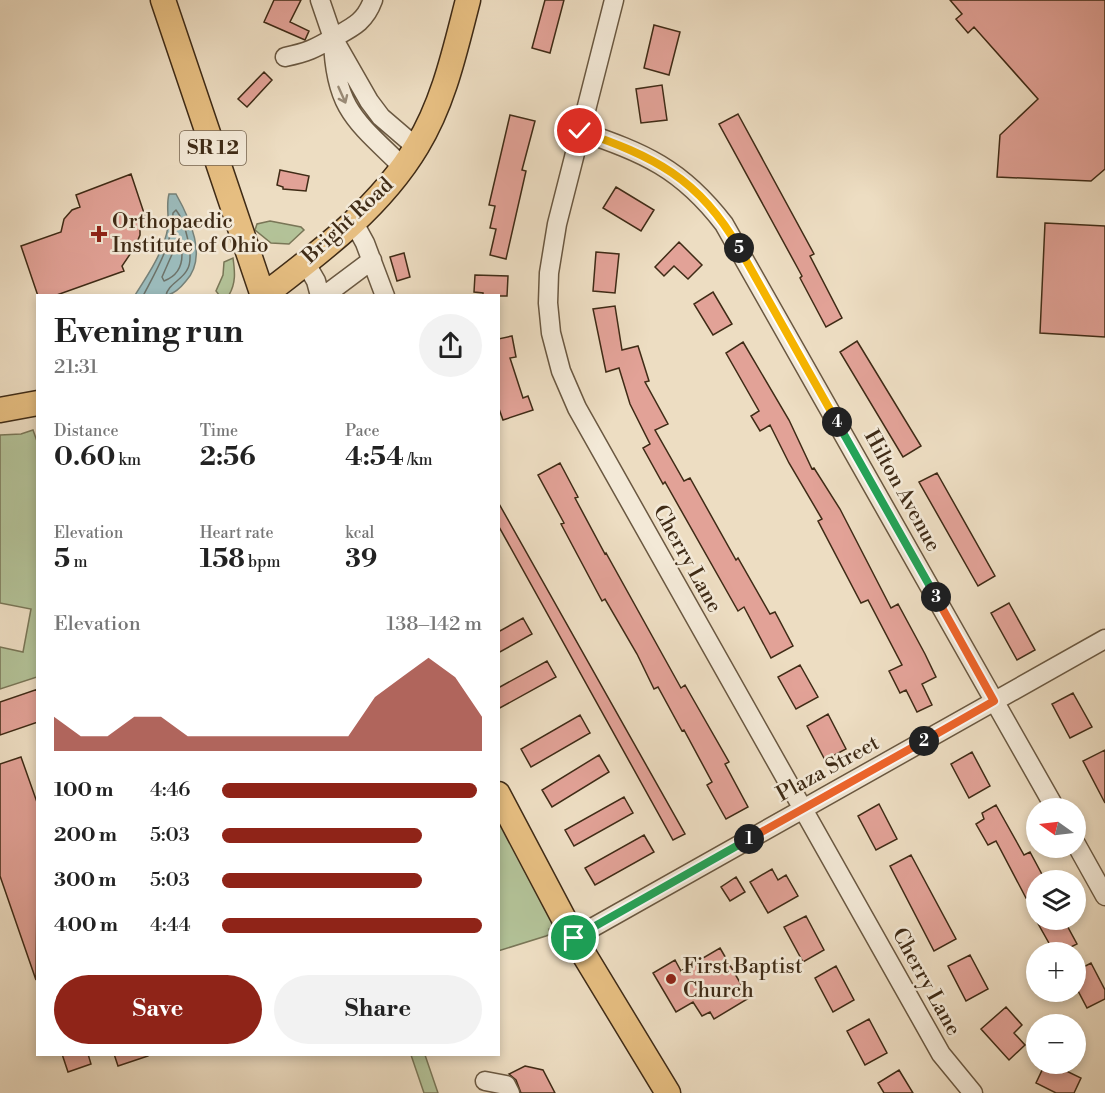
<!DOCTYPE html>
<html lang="en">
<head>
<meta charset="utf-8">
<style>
  body { margin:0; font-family:"Libre Bodoni",serif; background:#f2f2f2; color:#222; height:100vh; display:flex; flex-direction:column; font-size:22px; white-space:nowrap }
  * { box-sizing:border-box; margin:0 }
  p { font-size:20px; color:#767676 }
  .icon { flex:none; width:33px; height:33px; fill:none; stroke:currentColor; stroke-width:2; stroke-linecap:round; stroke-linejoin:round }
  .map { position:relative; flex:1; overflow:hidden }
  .side { position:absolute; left:36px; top:294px; width:464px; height:762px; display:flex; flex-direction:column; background:#fff; border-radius:0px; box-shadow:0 3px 9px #0003 }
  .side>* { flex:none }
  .needle { width:39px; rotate:284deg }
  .buttons { position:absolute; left:1026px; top:798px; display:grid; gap:12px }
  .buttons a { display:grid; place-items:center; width:60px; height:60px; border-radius:50%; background:#fff; box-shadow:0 3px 9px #0003; font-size:30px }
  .pin { position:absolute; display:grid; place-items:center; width:51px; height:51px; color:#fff; margin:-26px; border:3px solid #fff; border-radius:50%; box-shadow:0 2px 6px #0007 }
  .km { position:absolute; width:30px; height:30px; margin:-15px; border-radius:50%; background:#222; color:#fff; font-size:16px; line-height:30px; text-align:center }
  .round { display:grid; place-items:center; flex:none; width:63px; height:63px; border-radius:32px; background:#f2f2f2 }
  .headline { display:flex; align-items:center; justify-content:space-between; height:102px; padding:0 18px }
  h1 { font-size:33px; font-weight:800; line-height:45px }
  .figures { display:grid; grid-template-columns:repeat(3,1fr); gap:9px; height:102px; padding:6px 18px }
  .figures div { display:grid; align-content:center }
  .figures b { font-size:26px; font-weight:800 }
  .figures small { font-size:16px; font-weight:400 }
  .figures p { font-size:16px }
  .chart { height:168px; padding:12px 18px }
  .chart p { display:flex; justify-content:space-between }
  .chart svg { width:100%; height:108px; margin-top:6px; fill:#8f2418; opacity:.7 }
  .action { display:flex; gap:12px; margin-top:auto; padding:12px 18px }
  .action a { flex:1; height:69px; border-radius:36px; background:#8f2418; color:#fff; font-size:24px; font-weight:800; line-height:69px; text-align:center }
  .action a+a { background:#f2f2f2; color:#222 }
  ul { padding:0 18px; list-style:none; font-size:20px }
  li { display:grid; grid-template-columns:96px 72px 1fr; align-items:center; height:45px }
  li i { height:15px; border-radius:8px; background:#8f2418 }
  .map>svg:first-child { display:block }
  .green { fill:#b3c298; stroke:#797657; stroke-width:1.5 }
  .water { fill:#9bbaba; stroke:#768178; stroke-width:1.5 }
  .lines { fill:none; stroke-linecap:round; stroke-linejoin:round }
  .shore { stroke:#6d7268; stroke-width:1.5 }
  .building { fill:#e2a297; stroke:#3f2b16; stroke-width:1.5 }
  .minor-casing { stroke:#6a5841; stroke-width:21 }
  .major-casing { stroke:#3f2b16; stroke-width:27 }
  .minor { stroke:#f3e9d7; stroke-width:18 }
  .major { stroke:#e6be81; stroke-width:24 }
  .oneway { stroke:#998a76 }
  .split-1-casing { stroke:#fff; stroke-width:12 }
  .split-2-casing { stroke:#fff; stroke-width:12 }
  .split-3-casing { stroke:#fff; stroke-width:12 }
  .split-4-casing { stroke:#fff; stroke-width:12 }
  .split-5-casing { stroke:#fff; stroke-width:12 }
  .split-6-casing { stroke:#fff; stroke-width:12 }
  .split-1 { stroke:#22a559; stroke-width:8 }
  .split-2 { stroke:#f0652b; stroke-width:8 }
  .split-3 { stroke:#f0652b; stroke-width:8 }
  .split-4 { stroke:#22a559; stroke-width:8 }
  .split-5 { stroke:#f5b400; stroke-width:8 }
  .split-6 { stroke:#f5b400; stroke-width:8 }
  .poi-dot { fill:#8f2418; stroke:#f3e9d7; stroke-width:2 }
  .labels { text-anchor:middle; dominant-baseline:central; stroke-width:5; stroke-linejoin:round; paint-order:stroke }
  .shield { fill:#f3e9d7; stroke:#756450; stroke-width:1.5 }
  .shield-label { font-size:20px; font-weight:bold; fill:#3f2b16 }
  .street-label { font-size:21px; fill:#3f2b16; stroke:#f3e9d7 }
  .poi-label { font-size:21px; fill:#3f2b16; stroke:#f3e9d7; text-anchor:start }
</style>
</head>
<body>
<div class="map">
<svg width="1105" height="1093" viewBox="0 0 1105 1093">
  <rect width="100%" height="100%" fill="#edddc2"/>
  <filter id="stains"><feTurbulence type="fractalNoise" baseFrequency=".00333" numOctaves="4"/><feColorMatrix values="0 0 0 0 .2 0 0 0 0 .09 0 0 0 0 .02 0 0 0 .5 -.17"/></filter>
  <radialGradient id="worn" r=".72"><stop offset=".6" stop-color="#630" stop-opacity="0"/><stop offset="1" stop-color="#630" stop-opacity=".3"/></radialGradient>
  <path class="green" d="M 270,221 L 301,227 L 304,230 L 289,244 L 271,243 L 255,230 L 257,224 Z
    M 233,258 C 235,272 236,283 229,295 L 219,295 L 216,291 L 223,275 L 224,262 Z
    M 33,430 L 38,444 L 37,677 L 0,689 L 0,647 L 23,652 L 31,609 L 0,603 L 0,435 L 21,434 Z
    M 498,815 L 556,925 L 549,929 L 551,934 L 546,936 L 498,951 Z
    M 411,1055 L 425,1055 L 438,1093 L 424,1093 Z"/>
  <path class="water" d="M 169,194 L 176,194 C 190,219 208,257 186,281 C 182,286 175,293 168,295 C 159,298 145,296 135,295 C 148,275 164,251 168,227 C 169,216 166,205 169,194 Z"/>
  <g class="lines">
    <path class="shore" d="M 177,243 L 181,245 C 184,261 180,275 164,281 L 162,277 Z
      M 143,296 C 157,269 173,243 173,213 L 176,210 C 185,221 195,258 187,270 C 182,280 167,285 166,296"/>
  </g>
  <path class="building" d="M 274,0 L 301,0 L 290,22 L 309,31 L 305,40 L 264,22 Z
    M 545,0 L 564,0 L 550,53 L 532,48 Z
    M 950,0 L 1105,0 L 1105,169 L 1091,181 L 997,177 L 1000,135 L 1038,99 L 974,27 L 968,33 L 956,19 L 962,14 Z
    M 654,25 L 680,32 L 669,75 L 644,68 Z
    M 264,72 L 272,80 L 247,107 L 238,99 Z
    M 662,85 L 667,120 L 641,123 L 636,89 Z
    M 738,114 L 814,254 L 810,256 L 842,318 L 826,327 L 800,278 L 802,276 L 719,124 Z
    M 510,115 L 535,121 L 522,170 L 526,171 L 506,259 L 490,255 L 496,229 L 490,228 L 495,206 L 489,205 Z
    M 280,170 L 309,176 L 306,191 L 283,189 L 283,187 L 277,185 Z
    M 131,174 L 148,225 L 140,228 L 140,235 L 135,247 L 122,266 L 124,271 L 54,296 L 38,296 L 21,246 L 61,232 L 64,219 L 72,210 L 80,207 L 76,195 Z
    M 616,187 L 654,210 L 641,231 L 603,208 Z
    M 1045,223 L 1105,226 L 1105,337 L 1040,333 Z
    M 679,242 L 702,265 L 688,279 L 674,266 L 664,276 L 655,267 Z
    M 596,252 L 619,254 L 615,293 L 593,291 Z
    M 404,253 L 410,277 L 397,281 L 390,257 Z
    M 475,275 L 508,276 L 507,296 L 483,296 L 483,293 L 474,292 Z
    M 713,292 L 732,324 L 713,335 L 694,304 Z
    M 615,306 L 622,350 L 638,346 L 649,381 L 645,382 L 668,424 L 655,430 L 684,481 L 690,478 L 736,560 L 738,558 L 770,614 L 775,612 L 793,646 L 771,658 L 744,607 L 738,611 L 665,482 L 663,484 L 643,448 L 650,444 L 630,404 L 619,368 L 606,372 L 593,309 Z
    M 512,336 L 516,357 L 510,358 L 523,398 L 528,396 L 533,410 L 503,420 L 498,406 L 498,339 Z
    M 857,341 L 921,446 L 903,457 L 840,352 Z
    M 743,342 L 789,420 L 812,469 L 814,468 L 840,509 L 891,608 L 898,604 L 925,654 L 936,677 L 922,684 L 932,705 L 917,712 L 906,690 L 900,693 L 889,671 L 902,665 L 868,600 L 861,603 L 818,521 L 822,519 L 789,463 L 770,425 L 760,431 L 751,416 L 759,411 L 726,353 Z
    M 560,463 L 578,497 L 575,498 L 605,554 L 606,553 L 681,688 L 685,685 L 729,762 L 725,764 L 748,807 L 726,819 L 707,785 L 712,782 L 684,730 L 682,731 L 658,687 L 654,689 L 637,654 L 605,599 L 602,601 L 561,524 L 564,523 L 538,475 Z
    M 937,473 L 995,576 L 978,586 L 919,482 Z
    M 498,502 L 685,834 L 673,840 L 498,525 Z
    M 1009,603 L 1035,650 L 1017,660 L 991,613 Z
    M 523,618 L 532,634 L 498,653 L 498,632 Z
    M 547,661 L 556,677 L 498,709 L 498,688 Z
    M 800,665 L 818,697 L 796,709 L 778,677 Z
    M 38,689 L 38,722 L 0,735 L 0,702 Z
    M 1073,693 L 1092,727 L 1070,738 L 1052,704 Z
    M 828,714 L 846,749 L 825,760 L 807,726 Z
    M 580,715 L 590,733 L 531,767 L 521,749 Z
    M 1105,750 L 1105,803 L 1083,761 Z
    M 972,752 L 990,786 L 969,798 L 951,764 Z
    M 599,755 L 609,772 L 552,807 L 542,790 Z
    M 21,757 L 38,805 L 36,980 L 0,876 L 0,764 Z
    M 624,797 L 633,813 L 574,846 L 565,830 Z
    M 879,804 L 897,839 L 876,850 L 858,816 Z
    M 996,805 L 1024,855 L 1030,852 L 1045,880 L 1036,880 L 1036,893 L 1026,898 L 996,841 L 988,845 L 976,824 L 984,819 L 982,813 Z
    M 644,835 L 654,852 L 595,885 L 585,868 Z
    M 911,855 L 956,939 L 934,951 L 890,866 Z
    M 772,869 L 778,880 L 786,875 L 798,896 L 768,913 L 750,882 Z
    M 736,877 L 745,892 L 730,901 L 721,887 Z
    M 806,916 L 824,950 L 803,962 L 784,927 Z
    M 1036,920 L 1064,920 L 1077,944 L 1061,952 L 1054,952 Z
    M 720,948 L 749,998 L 714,1019 L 710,1012 L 702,1016 L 693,1002 L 676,1012 L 653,973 L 675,960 L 681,971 Z
    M 970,955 L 988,989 L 966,1001 L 948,966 Z
    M 1091,963 L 1105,990 L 1105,999 L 1087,1008 L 1076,987 L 1076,971 Z
    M 836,966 L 854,1000 L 833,1012 L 815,978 Z
    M 1006,1007 L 1022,1025 L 1014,1033 L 1025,1045 L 1009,1060 L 981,1029 Z
    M 869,1019 L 887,1053 L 865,1065 L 847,1031 Z
    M 62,1054 L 88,1054 L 91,1064 L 68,1072 Z
    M 114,1054 L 148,1054 L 148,1056 L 118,1066 Z
    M 1045,1064 L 1052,1064 L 1081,1078 L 1074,1093 L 1056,1093 L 1036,1083 Z
    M 525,1066 L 543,1070 L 555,1093 L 521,1093 L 516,1080 L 509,1074 Z
    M 899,1070 L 913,1093 L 884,1093 L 878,1083 Z"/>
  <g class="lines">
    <defs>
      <path id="minor" d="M 320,0 L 333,38 L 369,101 L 381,117 L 416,147
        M 614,0 L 557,224 L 549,273 L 548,303 L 551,333 L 561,371 L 577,408 L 941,1054 L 973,1093
        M 333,40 C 335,109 356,121 403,167
        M 285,57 C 308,52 314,49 333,38 C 353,27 365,22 373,0
        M 580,131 C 644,153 681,168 724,224 L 1055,808
        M 353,221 L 365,243 L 385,296
        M 305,262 L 316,281 L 320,296
        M 324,296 L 372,260
        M 1076,844 L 1105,896
        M 574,938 L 1105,639
        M 485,1081 L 506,1085 L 510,1093"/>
      <path id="major" d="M 163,0 L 263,296
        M 263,296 C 319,253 380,208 417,146 C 444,102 455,50 468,0
        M 0,410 L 38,403
        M 498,794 L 574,938 L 668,1093"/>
    </defs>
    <use href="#minor" class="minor-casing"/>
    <use href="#major" class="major-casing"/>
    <use href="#minor" class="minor"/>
    <use href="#major" class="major"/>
  </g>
  <defs><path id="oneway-shaft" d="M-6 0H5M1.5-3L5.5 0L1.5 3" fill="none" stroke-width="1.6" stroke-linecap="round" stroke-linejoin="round" transform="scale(1.5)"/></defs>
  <use class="oneway" href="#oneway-shaft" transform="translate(342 95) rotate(66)"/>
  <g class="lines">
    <defs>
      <path id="split-1" d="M 574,938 L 749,839"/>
      <path id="split-2" d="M 749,839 L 924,741"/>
      <path id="split-3" d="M 924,741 L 994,701 L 936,597"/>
      <path id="split-4" d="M 837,422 L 936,597"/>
      <path id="split-5" d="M 739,248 L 837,422"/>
      <path id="split-6" d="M 580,131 C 653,156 699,178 739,248"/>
    </defs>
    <use href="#split-1" class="split-1-casing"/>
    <use href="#split-2" class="split-2-casing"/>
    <use href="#split-3" class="split-3-casing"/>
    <use href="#split-4" class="split-4-casing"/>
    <use href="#split-5" class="split-5-casing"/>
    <use href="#split-6" class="split-6-casing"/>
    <use href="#split-1" class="split-1"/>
    <use href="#split-2" class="split-2"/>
    <use href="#split-3" class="split-3"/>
    <use href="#split-4" class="split-4"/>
    <use href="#split-5" class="split-5"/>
    <use href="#split-6" class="split-6"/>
  </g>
  <g class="poi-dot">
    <path d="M96 225h6v6h6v6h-6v6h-6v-6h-6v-6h6z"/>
    <circle cx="671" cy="979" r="6"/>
  </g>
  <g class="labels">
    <rect class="shield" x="180" y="131" width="66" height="34" rx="4.5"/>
    <g class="shield-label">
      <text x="213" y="148">SR 12</text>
    </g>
    <g class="street-label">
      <text transform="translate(348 221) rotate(-43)">Bright Road</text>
      <text transform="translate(902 491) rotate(61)">Hilton Avenue</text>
      <text transform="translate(687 559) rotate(61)">Cherry Lane</text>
      <text transform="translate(828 769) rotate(-29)">Plaza Street</text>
      <text transform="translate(926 982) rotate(61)">Cherry Lane</text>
    </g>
    <g class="poi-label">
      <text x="112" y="222">Orthopaedic<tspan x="112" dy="24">Institute of Ohio</tspan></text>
      <text x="683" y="967">First Baptist<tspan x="683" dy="24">Church</tspan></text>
    </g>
  </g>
  <rect width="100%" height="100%" filter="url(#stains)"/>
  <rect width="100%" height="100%" fill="url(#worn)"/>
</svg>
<div class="buttons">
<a><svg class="needle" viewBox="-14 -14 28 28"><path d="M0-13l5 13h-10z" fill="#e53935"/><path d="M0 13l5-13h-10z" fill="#767676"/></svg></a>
<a><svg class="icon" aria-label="layers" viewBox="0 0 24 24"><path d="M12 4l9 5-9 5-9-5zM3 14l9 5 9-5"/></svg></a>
<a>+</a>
<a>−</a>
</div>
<div class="pin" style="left:574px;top:938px;background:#1e9e55"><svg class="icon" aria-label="arrive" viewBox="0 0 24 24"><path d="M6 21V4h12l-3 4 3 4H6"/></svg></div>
<div class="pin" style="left:580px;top:131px;background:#d93025"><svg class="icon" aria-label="check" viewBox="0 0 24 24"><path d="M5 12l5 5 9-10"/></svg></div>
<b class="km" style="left:749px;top:839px">1</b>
<b class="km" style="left:924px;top:741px">2</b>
<b class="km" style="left:936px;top:597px">3</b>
<b class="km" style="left:837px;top:422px">4</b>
<b class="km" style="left:739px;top:248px">5</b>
<section class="side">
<div class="headline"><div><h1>Evening run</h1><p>21:31</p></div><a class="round"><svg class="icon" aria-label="share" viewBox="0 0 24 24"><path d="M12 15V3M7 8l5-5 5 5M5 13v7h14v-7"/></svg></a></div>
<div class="figures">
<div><p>Distance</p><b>0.60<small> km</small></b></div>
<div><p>Time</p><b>2:56</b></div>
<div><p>Pace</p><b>4:54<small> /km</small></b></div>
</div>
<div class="figures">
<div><p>Elevation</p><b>5<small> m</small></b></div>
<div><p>Heart rate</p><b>158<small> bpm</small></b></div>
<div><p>kcal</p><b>39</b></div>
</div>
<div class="chart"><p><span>Elevation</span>138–142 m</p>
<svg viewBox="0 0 160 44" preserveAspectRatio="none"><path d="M0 44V30L10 38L20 38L30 30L40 30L50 38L60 38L70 38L80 38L90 38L100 38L110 38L120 22L130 14L140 6L150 14L160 30V44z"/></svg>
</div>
<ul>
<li><b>100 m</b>4:46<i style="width:98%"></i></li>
<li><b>200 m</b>5:03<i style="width:77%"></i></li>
<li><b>300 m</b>5:03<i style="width:77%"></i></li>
<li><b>400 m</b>4:44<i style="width:100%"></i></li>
</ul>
<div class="action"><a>Save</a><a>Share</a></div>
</section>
</div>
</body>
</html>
